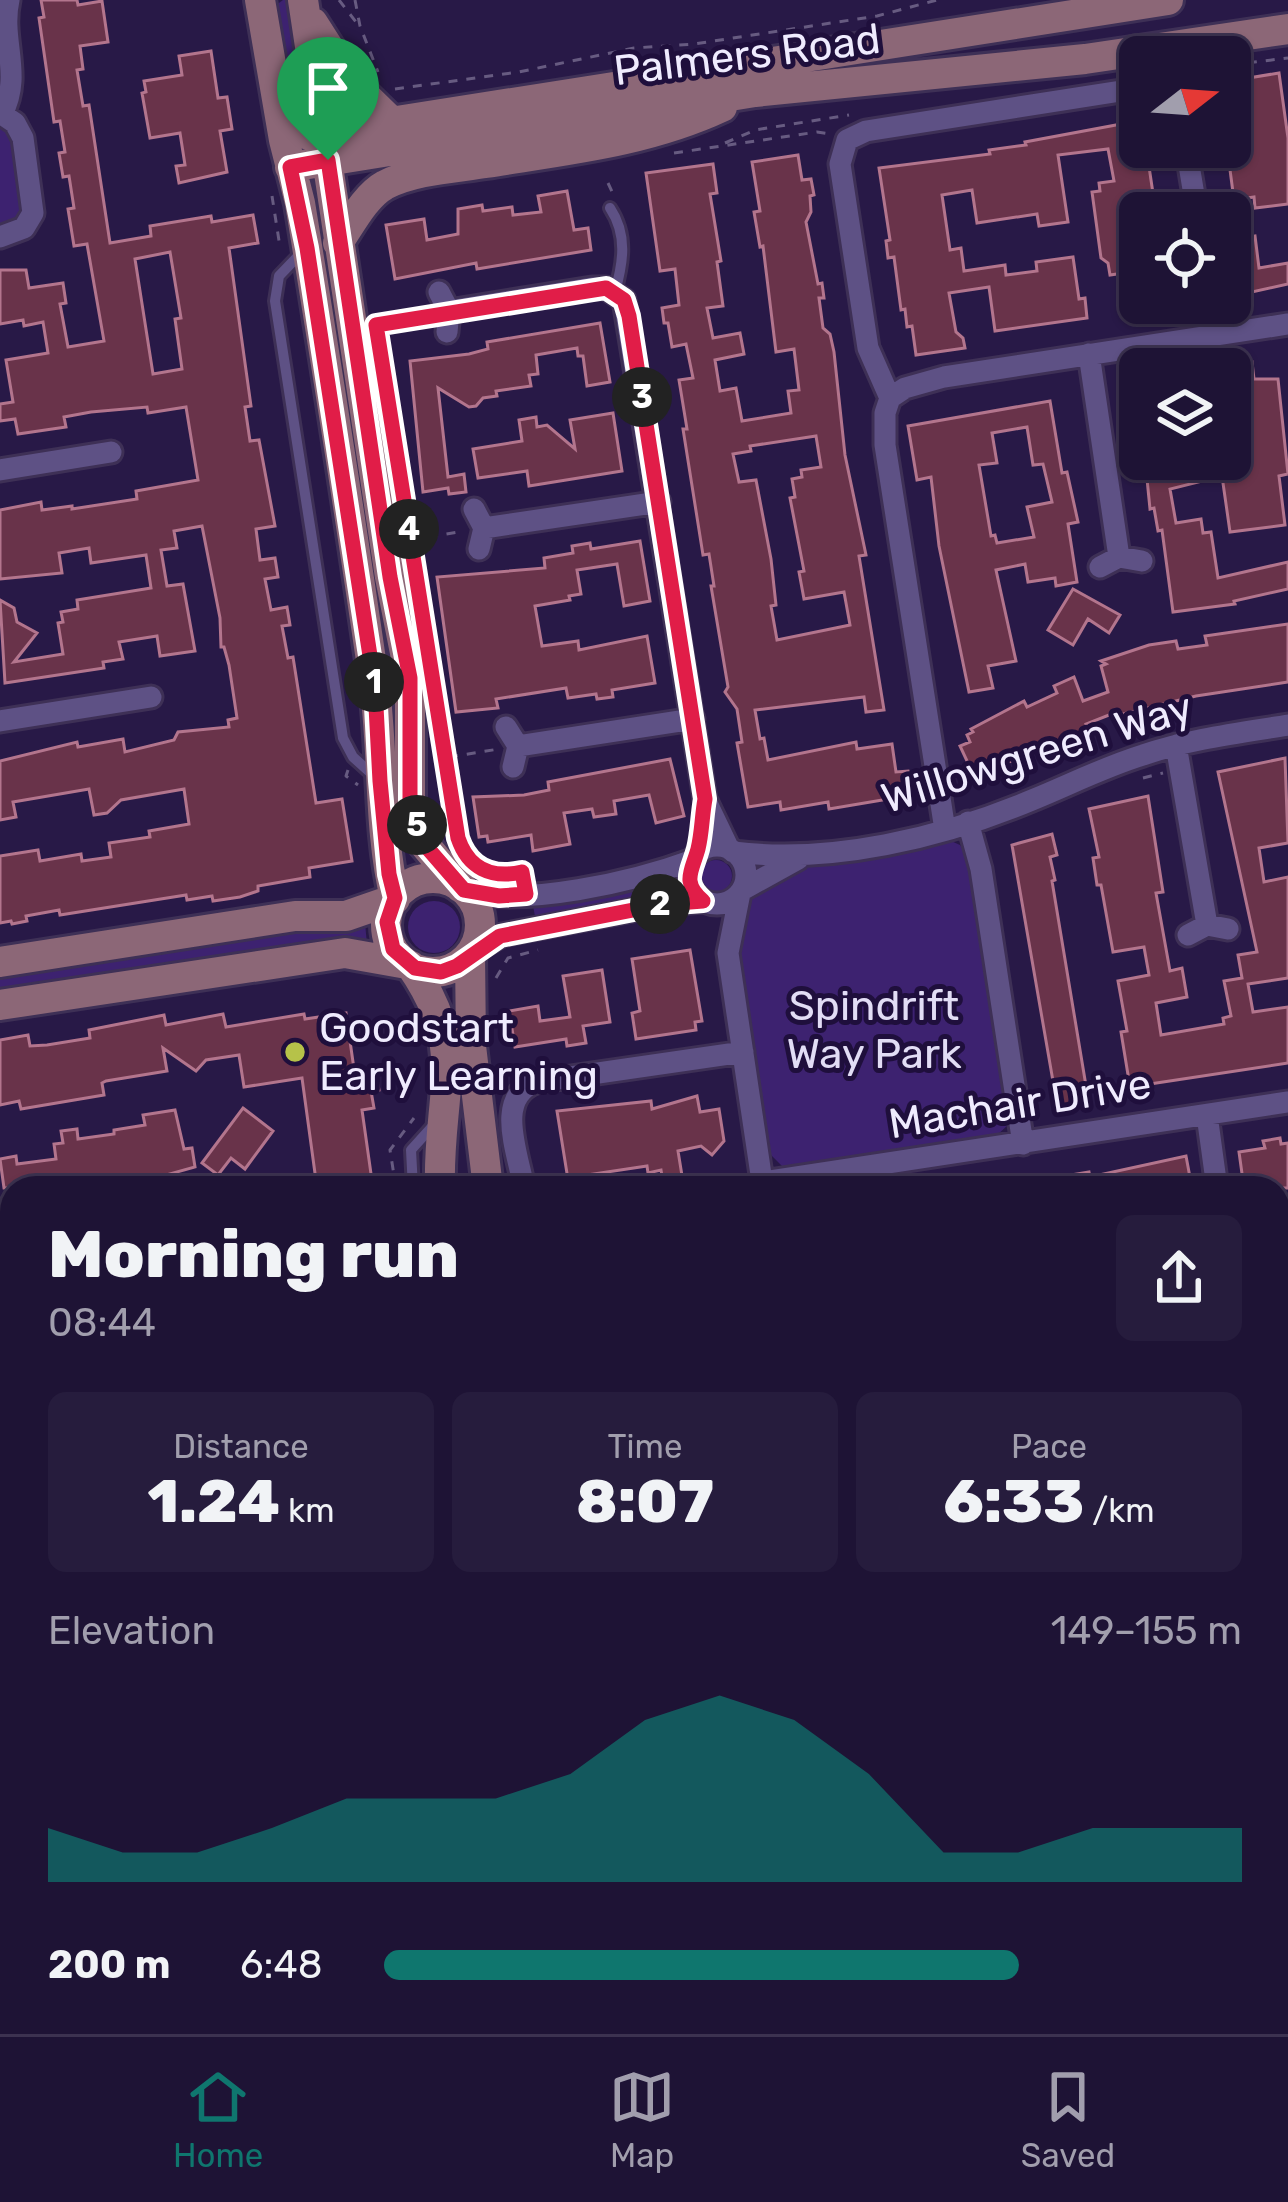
<!DOCTYPE html>
<html lang="en">
<head>
<meta charset="utf-8">
<style>
  body { margin:0; font-family:Rubik,sans-serif; background:#261c3d; color:#f1f3f6; height:100vh; display:flex; flex-direction:column; font-size:45px; white-space:nowrap }
  * { box-sizing:border-box; margin:0 }
  p { font-size:39px; color:#a19ead }
  .icon { flex:none; width:66px; height:66px; fill:none; stroke:currentColor; stroke-width:2; stroke-linecap:round; stroke-linejoin:round }
  .map { position:relative; flex:1; overflow:hidden }
  .panel { position:absolute; left:0px; top:1176px; width:1290px; height:858px; display:flex; flex-direction:column; background:#1e1335; border-radius:36px 36px 0 0; box-shadow:0 3px 9px #0004,0 0 0 3px #3c3250 }
  .panel>* { flex:none }
  .needle { width:78px; rotate:73deg }
  .buttons { position:absolute; left:1119px; top:36px; display:grid; gap:24px }
  .buttons a { display:grid; place-items:center; width:132px; height:132px; border-radius:18px; background:#1e1335; box-shadow:0 3px 9px #0004,0 0 0 3px #3c3250; font-size:60px }
  .pin { position:absolute; display:grid; place-items:center; width:102px; height:102px; color:#fff; margin:-123px -51px; border-radius:50% 50% 50% 0; rotate:-45deg; box-shadow:0 0 12px #0007 }
  .pin .icon { rotate:45deg }
  .km { position:absolute; width:60px; height:60px; margin:-30px; border-radius:50%; background:#222; color:#fff; font-size:33px; line-height:60px; text-align:center }
  .round { display:grid; place-items:center; flex:none; width:126px; height:126px; border-radius:18px; background:#261c3d }
  .overview { display:flex; align-items:center; justify-content:space-between; height:204px; padding:0 48px }
  h1 { font-size:66px; font-weight:800; line-height:90px }
  .metrics { display:grid; grid-template-columns:repeat(3,1fr); gap:18px; height:204px; padding:12px 48px }
  .metrics div { display:grid; align-content:center; border-radius:18px; background:#261c3d; text-align:center }
  .metrics b { font-size:60px; font-weight:800 }
  .metrics small { font-size:33px; font-weight:400 }
  .metrics p { font-size:33px }
  .chart { height:336px; padding:24px 48px }
  .chart p { display:flex; justify-content:space-between }
  .chart svg { width:100%; height:216px; margin-top:12px; fill:#0f766e; opacity:.7 }
  ul { padding:0 48px; list-style:none; font-size:39px }
  li { display:grid; grid-template-columns:192px 144px 1fr; align-items:center; height:90px }
  li i { height:30px; border-radius:15px; background:#0f766e }
  .tabs { display:flex; justify-content:space-around; align-items:center; height:168px; border-top:3px solid #3c3250; background:#1e1335; font-size:33px; color:#a19ead }
  .tabs a { display:grid; justify-items:center; gap:6px }
  .tabs .active { color:#0f766e }
  .map>svg:first-child { display:block }
  .green { fill:#3d2270 }
  .building { fill:#69334a; stroke:#b3758d; stroke-width:3; fill-rule:evenodd }
  .lines { fill:none; stroke-linecap:round; stroke-linejoin:round }
  .lane-casing { stroke:#3e3056; stroke-width:16 }
  .street-casing { stroke:#3e3056; stroke-width:27 }
  .secondary-casing { stroke:#3e3056; stroke-width:36 }
  .path { stroke:#675b81; stroke-width:3; stroke-dasharray:9 9; stroke-linecap:butt }
  .lane { stroke:#5e5185; stroke-width:10 }
  .street { stroke:#5e5185; stroke-width:21 }
  .secondary { stroke:#8c6777; stroke-width:30 }
  .route-casing { stroke:#fff; stroke-width:24 }
  .route { stroke:#e11d48; stroke-width:15 }
  .poi-dot { fill:#b6c249; stroke:#1f0f3c; stroke-width:4.5 }
  .labels { text-anchor:middle; dominant-baseline:central; stroke-width:10; stroke-linejoin:round; paint-order:stroke }
  .street-label { font-size:42px; fill:#efebfe; stroke:#1f0f3c }
  .park-label { font-size:42px; fill:#e2ddf5; stroke:#1f0f3c }
  .poi-label { font-size:42px; fill:#efebfe; stroke:#1f0f3c; text-anchor:start }
</style>
</head>
<body>
<div class="map">
<svg width="1288" height="2034" viewBox="0 0 1288 2034">
  <rect width="100%" height="100%" fill="#281947"/>
  <path class="green" d="M 283,0 L 291,0 L 308,106 L 292,109 L 272,8 Z
    M 0,125 C 16,138 27,189 22,209 C 19,220 9,224 0,228 Z
    M 951,841 L 960,845 L 970,857 L 1009,1124 L 995,1137 L 785,1169 L 769,1153 L 736,943 L 746,900 L 795,868 Z
    M700 876a16 16 0 1 1 32 0a16 16 0 1 1-32 0Z
    M 674,877 L 678,894 L 536,922 L 532,900 Z
    M408 927a26 26 0 1 1 52 0a26 26 0 1 1-52 0Z
    M 365,923 L 367,944 L 0,997 L 0,969 L 246,931 Z"/>
  <path class="building" d="M 41,0 L 77,0 L 78,5 L 102,1 L 108,42 L 80,46 L 83,69 L 77,70 L 83,106 L 89,105 L 110,243 L 151,236 L 150,226 L 211,216 L 212,222 L 253,215 L 258,243 L 229,248 L 251,406 L 245,407 L 250,441 L 259,440 L 275,526 L 256,529 L 260,560 L 275,558 L 278,577 L 265,579 L 271,610 L 287,607 L 290,625 L 282,626 L 288,658 L 293,657 L 316,803 L 342,799 L 352,861 L 309,868 L 310,877 L 258,886 L 258,891 L 240,897 L 213,901 L 212,896 L 187,900 L 186,895 L 60,915 L 59,910 L 26,916 L 27,921 L 12,924 L 11,921 L 0,923 L 0,856 L 38,850 L 40,861 L 81,854 L 82,861 L 111,857 L 109,843 L 150,837 L 149,831 L 189,824 L 184,789 L 121,800 L 107,813 L 94,815 L 89,789 L 13,802 L 16,817 L 0,820 L 0,761 L 77,742 L 78,747 L 123,739 L 125,752 L 174,740 L 178,732 L 229,727 L 228,720 L 237,718 L 229,665 L 224,647 L 221,647 L 220,618 L 202,526 L 174,531 L 177,548 L 161,550 L 167,586 L 183,584 L 195,651 L 160,656 L 157,636 L 119,642 L 123,659 L 103,662 L 104,668 L 5,683 L 0,600 L 14,608 L 17,622 L 37,633 L 14,662 L 63,654 L 58,623 L 63,622 L 61,612 L 78,609 L 77,600 L 151,588 L 146,555 L 91,563 L 89,548 L 59,553 L 62,573 L 0,579 L 0,510 L 41,502 L 42,510 L 72,506 L 72,509 L 137,499 L 136,491 L 198,480 L 186,407 L 148,413 L 147,407 L 91,412 L 64,417 L 66,427 L 18,434 L 15,419 L 0,421 L 0,404 L 13,402 L 6,360 L 48,353 L 43,322 L 24,326 L 23,320 L 0,324 L 0,270 L 26,270 L 29,288 L 63,283 L 66,303 L 60,304 L 68,347 L 104,341 L 87,244 L 74,246 L 68,209 L 74,208 L 69,176 L 63,177 L 59,153 L 65,152 L 60,121 L 54,122 L 39,18 L 44,17 ZM 170,252 L 181,318 L 175,319 L 182,369 L 153,374 L 135,259 Z
    M 211,51 L 218,98 L 227,97 L 232,129 L 220,131 L 227,172 L 179,183 L 176,166 L 185,165 L 180,133 L 150,138 L 142,93 L 146,92 L 144,81 L 182,75 L 179,56 Z
    M 1279,73 L 1288,138 L 1288,204 L 1255,208 L 1254,197 L 1234,200 L 1227,147 L 1230,147 L 1230,81 Z
    M 1132,122 L 1140,147 L 1171,147 L 1172,156 L 1148,160 L 1154,200 L 1151,201 L 1153,213 L 1140,213 L 1140,320 L 1131,320 L 1124,273 L 1110,275 L 1108,263 L 1101,258 L 1092,192 L 1100,191 L 1099,183 L 1114,181 L 1108,149 L 1058,155 L 1068,222 L 1039,226 L 1037,214 L 977,223 L 972,190 L 942,195 L 950,250 L 961,248 L 964,271 L 1005,265 L 1006,275 L 1037,271 L 1036,262 L 1073,257 L 1079,299 L 1085,298 L 1087,318 L 995,331 L 989,287 L 949,293 L 956,332 L 963,338 L 965,348 L 916,355 L 912,326 L 907,327 L 905,309 L 901,310 L 894,257 L 888,258 L 886,241 L 890,240 L 879,168 L 990,154 L 989,150 L 1026,145 L 1025,142 Z
    M 798,155 L 802,180 L 811,179 L 814,195 L 810,196 L 811,212 L 806,222 L 818,284 L 822,283 L 824,298 L 819,298 L 823,328 L 830,334 L 834,352 L 845,455 L 866,555 L 859,556 L 884,710 L 866,712 L 864,697 L 755,710 L 760,739 L 764,738 L 768,760 L 856,742 L 857,749 L 892,744 L 896,772 L 908,771 L 912,795 L 829,809 L 828,802 L 781,810 L 780,802 L 748,807 L 737,743 L 742,742 L 737,709 L 725,692 L 728,687 L 711,586 L 714,586 L 709,554 L 703,555 L 683,429 L 687,429 L 679,380 L 693,378 L 686,344 L 672,347 L 668,323 L 664,323 L 662,308 L 679,305 L 675,269 L 660,271 L 646,173 L 713,164 L 717,193 L 710,194 L 721,261 L 717,262 L 723,306 L 707,308 L 713,338 L 740,333 L 744,354 L 715,360 L 720,391 L 736,388 L 742,421 L 791,413 L 788,391 L 799,390 L 794,349 L 776,352 L 763,246 L 760,247 L 754,212 L 760,211 L 752,162 ZM 816,436 L 821,467 L 801,470 L 802,477 L 792,479 L 795,497 L 790,498 L 804,571 L 799,572 L 804,599 L 844,592 L 850,625 L 777,640 L 771,606 L 776,605 L 771,559 L 756,480 L 739,482 L 733,454 L 751,451 L 750,446 Z
    M 567,191 L 574,230 L 588,228 L 591,250 L 477,269 L 476,263 L 395,279 L 386,225 L 424,219 L 427,240 L 458,234 L 458,209 L 482,205 L 483,211 L 512,207 L 513,215 L 541,212 L 538,196 Z
    M 1255,236 L 1259,268 L 1288,263 L 1288,284 L 1243,294 L 1242,287 L 1233,288 L 1230,240 Z
    M 600,323 L 610,382 L 587,386 L 583,356 L 578,356 L 577,348 L 536,355 L 538,374 L 529,375 L 531,386 L 496,391 L 497,396 L 483,398 L 476,406 L 469,407 L 438,388 L 448,477 L 464,474 L 466,492 L 449,494 L 448,488 L 423,492 L 410,361 L 469,354 L 488,349 L 487,342 Z
    M 1252,362 L 1254,379 L 1278,379 L 1288,474 L 1279,476 L 1285,525 L 1230,532 L 1222,476 L 1170,489 L 1176,523 L 1201,519 L 1203,533 L 1211,532 L 1218,578 L 1288,562 L 1288,589 L 1234,601 L 1235,604 L 1173,612 L 1162,530 L 1158,531 L 1154,508 L 1150,509 L 1145,459 L 1189,459 L 1190,463 L 1230,459 L 1230,442 L 1250,439 L 1242,387 L 1230,389 L 1230,365 Z
    M 1140,394 L 1140,441 L 1127,443 L 1119,397 Z
    M 1050,401 L 1062,473 L 1067,472 L 1078,522 L 1068,524 L 1077,582 L 1056,586 L 1055,578 L 1028,582 L 1025,564 L 996,570 L 1016,661 L 988,666 L 993,688 L 969,692 L 939,546 L 931,477 L 917,480 L 908,426 ZM 1027,427 L 1033,465 L 1043,464 L 1052,502 L 1027,507 L 1034,537 L 997,543 L 995,535 L 991,536 L 979,465 L 997,463 L 992,433 Z
    M 613,413 L 622,471 L 529,486 L 527,471 L 478,478 L 473,449 L 522,441 L 519,420 L 536,417 L 537,427 L 547,425 L 575,449 L 570,420 Z
    M 640,541 L 650,601 L 624,606 L 617,564 L 577,570 L 581,594 L 569,596 L 570,600 L 535,606 L 542,646 L 578,641 L 579,650 L 647,636 L 655,683 L 612,690 L 613,697 L 597,699 L 596,694 L 568,698 L 566,688 L 496,699 L 498,708 L 456,712 L 437,577 L 545,568 L 544,558 L 573,553 L 572,546 L 590,543 L 591,549 Z
    M 1073,589 L 1120,615 L 1109,633 L 1088,619 L 1073,645 L 1048,630 Z
    M 1288,624 L 1288,682 L 1196,696 L 1115,716 L 1114,713 L 1086,724 L 1088,729 L 1043,751 L 1041,747 L 975,778 L 960,746 L 970,742 L 967,735 L 973,732 L 971,729 L 1024,701 L 1027,707 L 1057,693 L 1054,686 L 1074,677 L 1083,701 L 1108,692 L 1101,666 L 1106,664 L 1101,661 L 1149,645 L 1176,641 L 1178,649 L 1207,645 L 1205,636 Z
    M 1285,758 L 1288,843 L 1259,848 L 1264,882 L 1288,877 L 1288,978 L 1248,984 L 1253,1012 L 1288,1007 L 1288,1063 L 1130,1087 L 1121,1032 L 1127,1031 L 1118,981 L 1149,975 L 1144,947 L 1113,952 L 1101,885 L 1097,885 L 1093,858 L 1099,857 L 1089,809 L 1148,796 L 1163,892 L 1156,893 L 1170,971 L 1182,968 L 1187,997 L 1156,1003 L 1161,1035 L 1224,1024 L 1223,1018 L 1231,1016 L 1224,981 L 1242,978 L 1238,955 L 1257,952 L 1218,772 Z
    M 670,759 L 684,816 L 656,823 L 649,795 L 614,801 L 616,814 L 594,817 L 592,809 L 564,813 L 570,844 L 533,851 L 531,835 L 488,842 L 487,836 L 479,837 L 473,797 L 524,795 L 549,790 L 548,782 Z
    M 1052,834 L 1057,855 L 1050,857 L 1055,880 L 1052,881 L 1089,1104 L 1058,1110 L 1012,845 Z
    M 690,950 L 702,1021 L 695,1022 L 696,1030 L 636,1039 L 632,1013 L 640,1011 L 632,959 Z
    M 602,970 L 610,1022 L 583,1026 L 586,1043 L 567,1046 L 566,1039 L 515,1047 L 509,1011 L 538,1006 L 540,1021 L 570,1017 L 563,976 Z
    M 346,1013 L 355,1076 L 376,1073 L 379,1090 L 371,1091 L 374,1108 L 362,1110 L 373,1188 L 317,1188 L 302,1078 L 244,1087 L 239,1055 L 206,1060 L 196,1071 L 163,1048 L 167,1071 L 106,1081 L 102,1083 L 104,1095 L 21,1109 L 19,1101 L 0,1105 L 0,1040 L 28,1035 L 30,1046 L 47,1045 L 90,1038 L 89,1030 L 164,1015 L 166,1025 L 223,1014 L 226,1027 L 304,1014 L 305,1019 Z
    M 697,1096 L 700,1112 L 719,1109 L 724,1141 L 712,1155 L 701,1146 L 678,1151 L 684,1188 L 664,1188 L 661,1170 L 648,1173 L 647,1166 L 587,1175 L 588,1182 L 569,1186 L 557,1111 L 651,1101 L 652,1109 Z
    M 243,1108 L 273,1131 L 245,1169 L 231,1158 L 218,1175 L 202,1163 Z
    M 175,1110 L 184,1149 L 192,1148 L 195,1167 L 148,1180 L 149,1188 L 4,1188 L 0,1159 L 16,1156 L 17,1164 L 56,1159 L 54,1144 L 63,1143 L 61,1131 L 77,1129 L 78,1139 L 114,1134 L 114,1130 L 145,1125 L 143,1115 Z
    M 1280,1138 L 1281,1144 L 1288,1143 L 1288,1188 L 1244,1188 L 1239,1152 L 1265,1148 L 1263,1141 Z
    M 1186,1156 L 1192,1188 L 1042,1188 L 1041,1180 L 1089,1172 L 1090,1177 Z"/>
  <g class="lines">
    <defs>
      <path id="lane" d="M 610,208 C 628,235 623,263 615,292
        M 303,251 L 279,276 L 275,301 L 343,738 L 353,757 L 373,775
        M 413,1188 L 411,1150 L 439,1119
        M 542,2022 L 544,2034"/>
      <path id="street" d="M 0,113 L 15,123 L 23,138 L 33,213 L 24,228 L 0,237
        M 2,114 C 23,75 0,40 9,0
        M 1186,147 L 1197,213
        M 439,292 L 449,311 L 447,332
        M 1211,303 L 1216,335
        M 449,311 L 592,288 L 606,288 L 624,300 L 705,799 L 729,849
        M 1089,354 L 1119,557
        M 890,398 L 868,348 L 840,164 L 847,140 L 866,131 L 1140,88
        M 890,398 L 885,413 L 885,445 L 945,830
        M 890,398 L 905,388 L 944,377 L 1288,324
        M 0,470 L 111,452
        M 474,509 L 484,528 L 479,549
        M 484,528 L 659,502
        M 1100,567 L 1119,557 L 1142,561
        M 0,721 L 151,697
        M 506,727 L 518,746 L 513,767
        M 1176,745 L 1207,925
        M 518,746 L 693,719
        M 968,822 L 981,869 L 1023,1144
        M688 875a29 29 0 1 1 58 0a29 29 0 1 1-58 0Z
        M 733,852 C 832,864 941,838 1032,800 C 1069,785 1104,767 1143,755 C 1190,739 1239,733 1288,725
        M 463,890 C 522,908 636,881 693,860
        M 742,890 L 798,859
        M 740,893 L 728,953 L 763,1188
        M 1188,935 L 1207,925 L 1228,929
        M 472,952 L 502,935 L 664,904 L 703,901
        M 1207,1115 L 1217,1188
        M 763,1182 L 1288,1102
        M 524,1188 C 518,1153 494,1097 536,1082 L 743,1052
        M 0,1253 L 12,1251
        M 1278,1342 L 1288,1341
        M 0,1492 L 12,1489
        M 1278,1555 L 1288,1590
        M 1278,1711 L 1288,1710
        M 0,1719 L 12,1717
        M 0,1934 L 12,1933
        M 300,2022 L 302,2034
        M 1103,2022 L 1105,2034
        M 617,2032 L 688,2022"/>
      <path id="secondary" d="M 260,0 L 284,140 L 300,203 C 326,362 351,521 374,681 C 384,753 378,828 395,898
        M 303,0 L 390,577 L 410,678 L 410,804 L 424,844 L 460,887
        M 313,23 L 350,81 L 391,121
        M 308,135 L 1168,0
        M 290,167 L 755,92 L 1085,59 L 1288,29
        M 338,243 C 351,224 365,196 385,185 C 414,170 454,168 486,163 C 567,150 647,142 722,107
        M386 925a47 47 0 1 1 94 0a47 47 0 1 1-94 0Z
        M 470,954 L 471,1046 L 488,1188
        M 0,962 L 295,916 L 346,916 L 395,899
        M 411,966 C 470,1050 437,1095 440,1188
        M 0,1005 L 345,953 L 407,964
        M 577,2022 L 579,2034
        M 615,2022 L 617,2034"/>
    </defs>
    <use href="#lane" class="lane-casing"/>
    <use href="#street" class="street-casing"/>
    <use href="#secondary" class="secondary-casing"/>
    <path class="path" d="M 339,0 L 356,22
      M 355,0 L 360,26 L 378,72
      M 1230,65 L 1288,58
      M 395,89 L 519,72 L 634,48 L 694,44 L 877,16 L 937,0
      M 725,143 L 755,130 L 849,115
      M 674,153 L 817,132 L 830,134
      M 608,183 L 614,196
      M 272,196 L 280,247
      M 380,324 L 429,315
      M 408,517 L 421,597
      M 411,540 L 459,532
      M 436,689 L 463,851
      M 449,757 L 499,749
      M 348,770 L 346,776 L 358,785
      M 1143,778 L 1163,773
      M 496,978 L 508,958 L 538,950
      M 396,1188 L 390,1150 L 414,1118"/>
    <use href="#lane" class="lane"/>
    <use href="#street" class="street"/>
    <use href="#secondary" class="secondary"/>
  </g>
  <g class="lines">
    <defs>
      <path id="route" d="M 328,160 L 390,577 L 410,678 L 410,804 L 424,844 L 464,890 L 499,896 L 526,894 L 522,872 C 491,879 468,868 458,838 L 376,325 L 606,288 L 624,300 L 629,316 L 705,799 C 702,815 702,833 698,849 C 692,871 681,882 703,901 L 664,904 L 500,936 L 457,966 L 441,972 L 415,968 L 393,949 L 387,922 L 395,898 L 389,874 L 380,781 L 375,688 L 307,248 L 290,167 Z"/>
    </defs>
    <use href="#route" class="route-casing"/>
    <use href="#route" class="route"/>
  </g>
  <circle class="poi-dot" cx="295" cy="1052" r="12"/>
  <g class="labels">
    <g class="street-label">
      <text transform="translate(747 55) rotate(-7)">Palmers Road</text>
      <text transform="translate(1037 753) rotate(-17)">Willowgreen Way</text>
      <text transform="translate(1020 1104) rotate(-9)">Machair Drive</text>
    </g>
    <g class="park-label">
      <text x="874" y="1006">Spindrift<tspan x="874" dy="48">Way Park</tspan></text>
    </g>
    <g class="poi-label">
      <text x="319" y="1028">Goodstart<tspan x="319" dy="48">Early Learning</tspan></text>
    </g>
  </g>
</svg>
<div class="buttons">
<a><svg class="needle" viewBox="-14 -14 28 28"><path d="M0-13l5 13h-10z" fill="#e53935"/><path d="M0 13l5-13h-10z" fill="#a19ead"/></svg></a>
<a><svg class="icon" aria-label="locate" viewBox="0 0 24 24"><circle cx="12" cy="12" r="6"/><path d="M12 2v4M12 18v4M2 12h4M18 12h4"/></svg></a>
<a><svg class="icon" aria-label="layers" viewBox="0 0 24 24"><path d="M12 4l9 5-9 5-9-5zM3 14l9 5 9-5"/></svg></a>
</div>
<div class="pin" style="left:328px;top:160px;background:#1e9e55"><svg class="icon" aria-label="arrive" viewBox="0 0 24 24"><path d="M6 21V4h12l-3 4 3 4H6"/></svg></div>
<b class="km" style="left:374px;top:682px">1</b>
<b class="km" style="left:660px;top:904px">2</b>
<b class="km" style="left:642px;top:397px">3</b>
<b class="km" style="left:409px;top:529px">4</b>
<b class="km" style="left:417px;top:825px">5</b>
<section class="panel">
<div class="overview"><div><h1>Morning run</h1><p>08:44</p></div><a class="round"><svg class="icon" aria-label="share" viewBox="0 0 24 24"><path d="M12 15V3M7 8l5-5 5 5M5 13v7h14v-7"/></svg></a></div>
<div class="metrics">
<div><p>Distance</p><b>1.24<small> km</small></b></div>
<div><p>Time</p><b>8:07</b></div>
<div><p>Pace</p><b>6:33<small> /km</small></b></div>
</div>
<div class="chart"><p><span>Elevation</span>149–155 m</p>
<svg viewBox="0 0 160 44" preserveAspectRatio="none"><path d="M0 44V33L10 38L20 38L30 33L40 27L50 27L60 27L70 22L80 11L90 6L100 11L110 22L120 38L130 38L140 33L150 33L160 33V44z"/></svg>
</div>
<ul>
<li><b>200 m</b>6:48<i style="width:74%"></i></li>
</ul>
</section>
</div>
<nav class="tabs">
<a class="active"><svg class="icon" aria-label="home" viewBox="0 0 24 24"><path d="M3 11l9-7 9 7M6 9v11h12V9"/></svg>Home</a>
<a><svg class="icon" aria-label="map" viewBox="0 0 24 24"><path d="M3 6l6-2 6 2 6-2v14l-6 2-6-2-6 2zM9 4v14M15 6v14"/></svg>Map</a>
<a><svg class="icon" aria-label="saved" viewBox="0 0 24 24"><path d="M7 4h10v16l-5-4-5 4z"/></svg>Saved</a>
</nav>
</body>
</html>
